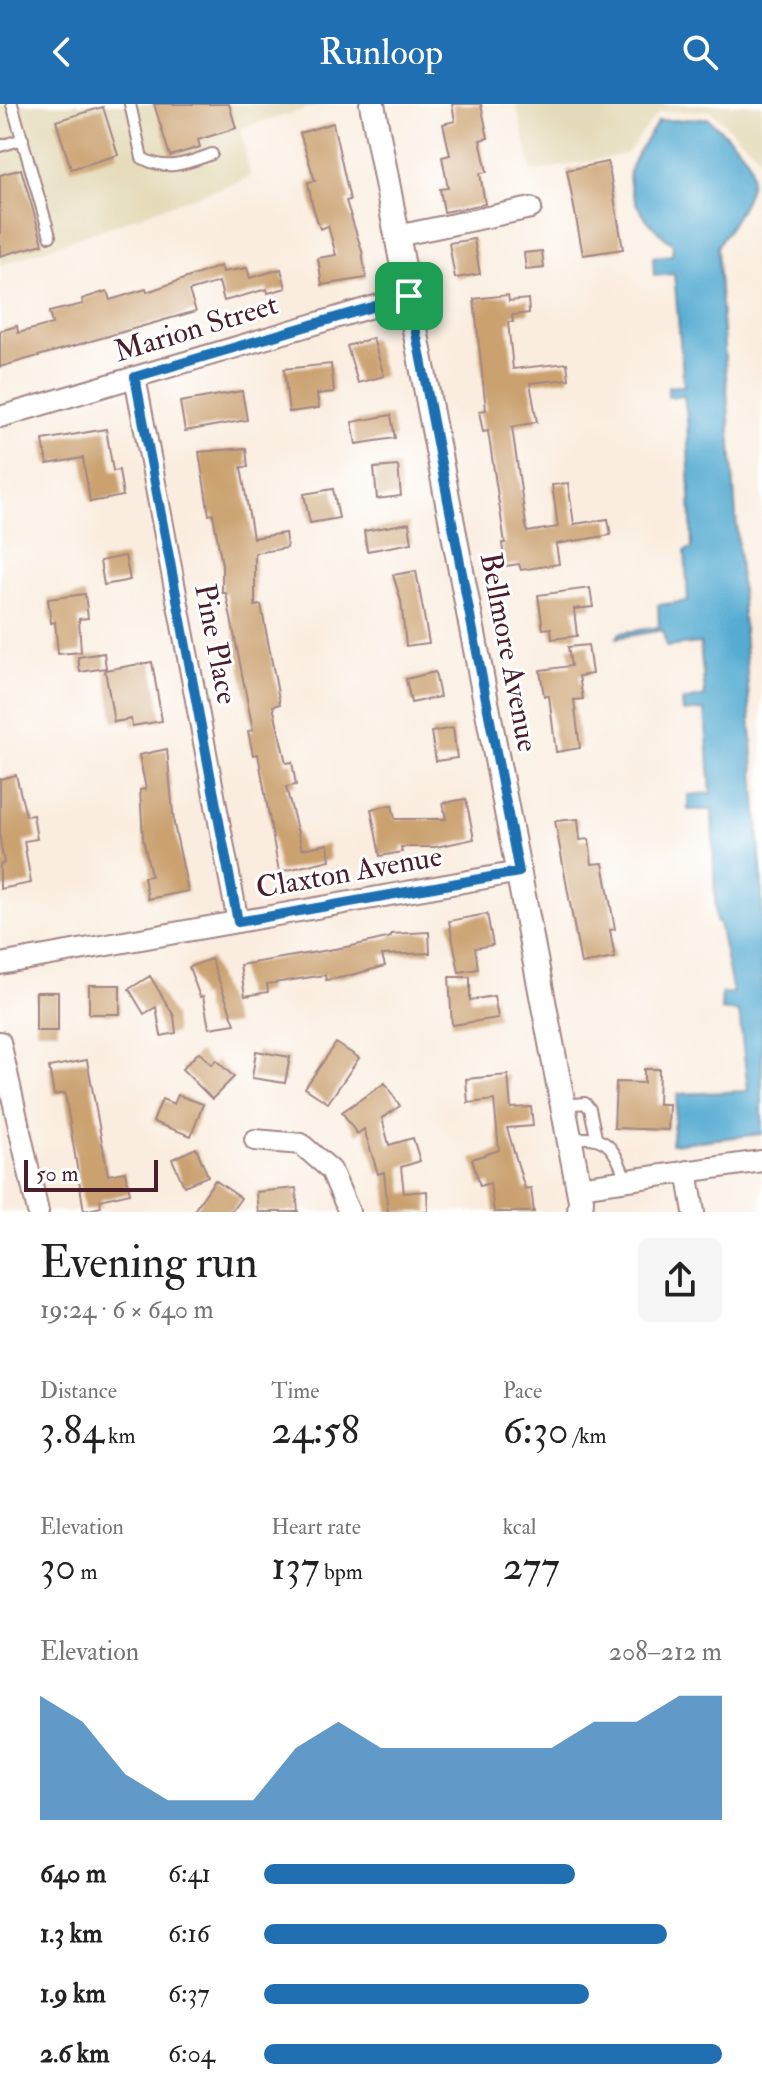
<!DOCTYPE html>
<html lang="en">
<head>
<meta charset="utf-8">
<style>
  body { margin:0; font-family:"IM FELL Double Pica",serif; background:#f6f6f6; color:#222; height:100vh; display:flex; flex-direction:column; font-size:30px; white-space:nowrap }
  * { box-sizing:border-box; margin:0 }
  p { font-size:26px; color:#767676 }
  .icon { flex:none; width:44px; height:44px; fill:none; stroke:currentColor; stroke-width:2; stroke-linecap:round; stroke-linejoin:round }
  .map { position:relative; height:1108px; overflow:hidden }
  .sheet { display:flex; flex-direction:column; background:#fff; flex:1 }
  .sheet>* { flex:none }
  .scale { position:absolute; left:24px; bottom:20px; width:134px; box-sizing:border-box; padding-left:8px; border:4px solid #4a1f2b; border-top:0; font-size:22px; line-height:28px; white-space:nowrap; color:#4a1f2b; -webkit-text-stroke:6px #fff; paint-order:stroke }
  .pin { position:absolute; display:grid; place-items:center; width:68px; height:68px; color:#fff; margin:-34px; border-radius:16px; box-shadow:0 4px 12px #0006 }
  .round { display:grid; place-items:center; flex:none; width:84px; height:84px; border-radius:12px; background:#f6f6f6 }
  .headline { display:flex; align-items:center; justify-content:space-between; height:136px; padding:0 40px }
  h1 { font-size:44px; font-weight:600; line-height:60px }
  .figures { display:grid; grid-template-columns:repeat(3,1fr); gap:12px; height:136px; padding:8px 40px }
  .figures div { display:grid; align-content:center }
  .figures b { font-size:40px; font-weight:600 }
  .figures small { font-size:22px; font-weight:400 }
  .figures p { font-size:22px }
  .chart { height:224px; padding:16px 40px }
  .chart p { display:flex; justify-content:space-between }
  .chart svg { width:100%; height:144px; margin-top:8px; fill:#1f6fb2; opacity:.7 }
  ul { padding:0 40px; list-style:none; font-size:26px }
  li { display:grid; grid-template-columns:128px 96px 1fr; align-items:center; height:60px }
  li i { height:20px; border-radius:10px; background:#1f6fb2 }
  header { display:flex; justify-content:space-between; align-items:center; height:104px; padding:0 40px; background:#1f6fb2; color:#fff; font-size:36px; font-weight:600 }
  .map>svg:first-child { display:block }
  .built { fill:#e5dbba }
  .water { fill:#55abd1; stroke:#50657e; stroke-width:2 }
  .building { fill:#cba16f }
  .lines { fill:none; stroke-linecap:round; stroke-linejoin:round }
  .service-casing { stroke:#a28685; stroke-width:14 }
  .minor-casing { stroke:#a28685; stroke-width:24 }
  .tertiary-casing { stroke:#a28685; stroke-width:28 }
  .service { stroke:#fff; stroke-width:10 }
  .minor { stroke:#fff; stroke-width:20 }
  .tertiary { stroke:#fff; stroke-width:24 }
  .route-casing { stroke:#fff; stroke-width:16 }
  .route { stroke:#1f6fb2; stroke-width:10 }
  .labels { text-anchor:middle; dominant-baseline:central; stroke-width:6; stroke-linejoin:round; paint-order:stroke }
  .street-label { font-size:30px; fill:#4a1f2b; stroke:#fff }
</style>
</head>
<body>
<header><svg class="icon" aria-label="back" viewBox="0 0 24 24"><path d="M15 5l-7 7 7 7"/></svg>Runloop<svg class="icon" aria-label="search" viewBox="0 0 24 24"><circle cx="10" cy="10" r="6"/><path d="M15 15l6 6"/></svg></header>
<div class="map">
<svg width="762" height="1108" viewBox="0 0 762 1108">
  <rect width="100%" height="100%" fill="#fff"/>
  <filter id="ink" filterUnits="userSpaceOnUse"><feTurbulence type="fractalNoise" baseFrequency=".0125" numOctaves="2"/><feDisplacementMap in="SourceGraphic" scale="16" xChannelSelector="R" yChannelSelector="G"/><feConvolveMatrix kernelMatrix="1 2 1 2 8 2 1 2 1" color-interpolation-filters="sRGB"/></filter>
  <filter id="wash" filterUnits="userSpaceOnUse"><feTurbulence type="fractalNoise" baseFrequency=".006" numOctaves="4" result="noise"/><feDisplacementMap in="SourceGraphic" scale="32" xChannelSelector="R" yChannelSelector="G"/><feGaussianBlur stdDeviation="1.8" result="paint"/><feColorMatrix in="noise" values="0 0 0 0 0 0 0 0 0 0 0 0 0 0 0 0 0 1.4 0 .05"/><feComposite in="paint" operator="in"/></filter>
  <g filter="url(#wash)">
    <rect width="100%" height="100%" fill="#faeddf"/>
    <path class="built" d="M 0,0 L 324,0 L 241,24 L 250,73 L 0,161 Z
      M 516,0 L 762,0 L 762,55 L 711,7 L 659,8 L 626,50 L 532,68 Z"/>
    <path class="water" d="M 708,14 C 720,27 739,40 748,56 C 762,82 730,121 717,143 L 762,780 L 762,1030 L 671,1040 L 678,990 L 748,987 L 739,908 L 721,906 L 722,889 L 733,889 L 719,819 L 716,818 L 712,706 L 688,706 L 688,691 L 711,689 L 705,606 L 683,608 L 682,597 L 705,592 L 700,539 L 666,543 L 663,526 L 617,534 L 620,529 L 659,523 L 658,501 L 688,497 L 685,447 L 692,444 L 687,313 L 684,292 L 668,293 L 668,283 L 684,282 L 674,170 L 654,172 L 653,153 L 672,151 L 673,140 C 652,125 625,96 630,67 C 634,50 650,32 658,17 Z"/>
    <g id="blocks">
      <path class="building" d="M 154,0 L 229,0 L 236,24 L 198,36 L 200,43 L 170,52 Z
        M 452,0 L 481,0 L 488,34 L 480,36 L 487,68 L 480,69 L 485,100 L 444,108 L 440,85 L 448,84 L 442,53 L 450,51 L 443,20 L 455,17 Z
        M 103,3 L 118,51 L 71,65 L 56,17 Z
        M 333,19 L 350,96 L 346,97 L 362,147 L 366,174 L 322,181 L 318,154 L 336,151 L 328,122 L 320,125 L 312,100 L 308,78 L 315,77 L 300,29 Z
        M 608,58 L 623,145 L 583,151 L 567,66 Z
        M 21,65 L 43,140 L 0,152 L 0,71 Z
        M 474,135 L 480,170 L 455,174 L 449,139 Z
        M 542,147 L 544,164 L 526,166 L 524,149 Z
        M 221,162 L 223,168 L 247,164 L 250,174 L 281,165 L 286,184 L 268,189 L 267,185 L 224,197 L 219,178 L 189,187 L 196,207 L 0,263 L 0,227 L 17,222 L 18,229 L 52,220 L 49,208 L 83,200 L 82,195 L 107,187 L 110,196 L 146,185 L 147,188 Z
        M 508,191 L 509,197 L 528,195 L 529,209 L 512,211 L 513,218 L 508,218 L 513,265 L 567,259 L 569,275 L 530,279 L 537,318 L 512,323 L 527,428 L 558,423 L 552,381 L 568,379 L 574,420 L 608,415 L 611,431 L 556,440 L 559,460 L 521,466 L 519,460 L 505,462 L 502,439 L 505,439 L 488,327 L 483,328 L 479,307 L 486,306 L 474,195 Z
        M 373,234 L 384,272 L 358,279 L 347,242 Z
        M 331,260 L 334,288 L 317,290 L 319,304 L 289,308 L 284,265 Z
        M 242,287 L 247,316 L 185,327 L 180,298 Z
        M 391,311 L 395,334 L 356,340 L 352,318 Z
        M 106,325 L 113,367 L 119,366 L 123,392 L 90,398 L 83,354 L 47,360 L 43,336 Z
        M 246,344 L 248,363 L 241,363 L 253,434 L 285,429 L 287,444 L 255,449 L 255,502 L 261,501 L 280,600 L 273,602 L 286,659 L 292,658 L 296,681 L 286,683 L 302,745 L 328,740 L 330,756 L 279,768 L 258,650 L 253,651 L 248,627 L 253,626 L 226,489 L 222,489 L 222,461 L 213,410 L 209,411 L 199,348 Z
        M 398,362 L 401,392 L 377,395 L 374,364 Z
        M 333,385 L 339,414 L 310,419 L 304,390 Z
        M 409,419 L 412,439 L 367,447 L 364,427 Z
        M 125,452 L 130,476 L 104,481 L 100,457 Z
        M 416,467 L 429,539 L 406,542 L 401,497 L 393,471 Z
        M 590,484 L 593,503 L 574,505 L 577,532 L 552,535 L 551,524 L 543,525 L 538,491 Z
        M 85,490 L 88,514 L 79,515 L 81,548 L 58,550 L 55,518 L 51,519 L 48,495 Z
        M 588,541 L 592,570 L 579,572 L 583,595 L 574,596 L 580,644 L 556,648 L 549,592 L 544,592 L 540,566 L 571,562 L 568,543 Z
        M 104,549 L 106,564 L 80,568 L 78,553 Z
        M 152,558 L 162,617 L 132,622 L 131,615 L 114,618 L 105,566 Z
        M 435,568 L 440,593 L 411,599 L 406,575 Z
        M 453,624 L 457,654 L 436,657 L 431,628 Z
        M 167,645 L 174,720 L 188,787 L 148,795 L 144,773 L 151,772 L 143,734 L 140,686 L 146,685 L 139,651 Z
        M 16,671 L 26,712 L 33,711 L 37,735 L 24,737 L 31,779 L 0,785 L 0,760 L 4,759 L 0,736 L 0,675 Z
        M 466,695 L 474,735 L 436,743 L 401,743 L 402,748 L 380,752 L 371,705 L 392,701 L 395,715 L 446,715 L 443,699 Z
        M 578,715 L 580,736 L 589,735 L 592,760 L 603,759 L 615,825 L 610,826 L 615,854 L 581,860 L 555,717 Z
        M 487,810 L 493,841 L 475,844 L 478,865 L 459,868 L 449,817 Z
        M 429,828 L 430,849 L 382,851 L 385,862 L 344,873 L 326,876 L 325,871 L 267,880 L 268,888 L 245,892 L 240,861 L 352,842 L 391,833 L 391,830 Z
        M 211,855 L 235,920 L 209,924 L 203,892 L 200,893 L 189,863 Z
        M 150,872 L 174,912 L 176,929 L 161,932 L 156,903 L 144,910 L 129,885 Z
        M 449,873 L 470,873 L 470,896 L 494,892 L 498,914 L 452,921 Z
        M 89,881 L 120,881 L 120,910 L 89,910 Z
        M 36,888 L 58,888 L 58,927 L 36,927 Z
        M 336,939 L 359,954 L 328,999 L 305,984 Z
        M 256,947 L 290,953 L 285,979 L 252,974 Z
        M 199,948 L 212,961 L 216,956 L 234,973 L 212,995 L 182,965 Z
        M 87,956 L 108,1071 L 125,1068 L 130,1089 L 100,1096 L 101,1103 L 84,1107 L 65,989 L 54,991 L 49,963 Z
        M 644,965 L 659,965 L 658,1000 L 669,1000 L 668,1026 L 614,1024 L 616,978 L 644,979 Z
        M 508,971 L 511,1004 L 531,1003 L 533,1022 L 507,1024 L 525,1085 L 531,1084 L 534,1108 L 494,1108 L 490,1079 L 480,1082 L 472,1055 L 499,1046 L 494,996 L 468,999 L 466,975 Z
        M 385,979 L 400,1002 L 382,1014 L 389,1041 L 413,1034 L 420,1057 L 401,1063 L 404,1089 L 427,1087 L 428,1108 L 388,1108 L 384,1068 L 378,1070 L 364,1025 L 357,1030 L 342,1008 Z
        M 178,991 L 203,1000 L 191,1032 L 153,1018 L 162,995 L 174,1000 Z
        M 196,1044 L 208,1072 L 184,1082 L 172,1055 Z
        M 215,1076 L 241,1094 L 231,1108 L 193,1108 Z
        M 296,1084 L 298,1108 L 258,1108 L 256,1088 Z"/>
    </g>
  </g>
  <g filter="url(#ink)">
    <use href="#blocks" fill-opacity="0" stroke="#a28685" stroke-width="2"/>
    <g class="lines">
      <defs>
        <path id="service" d="M 12,0 L 50,132
          M 130,0 L 142,54 C 167,68 187,59 212,50
          M 0,42 L 23,35
          M 564,1001 L 585,999 L 590,1005 L 596,1033
          M 570,1036 C 606,1028 615,1044 626,1076"/>
        <path id="minor" d="M 397,132 L 531,104
          M 135,273 L 238,818
          M 0,313 L 409,192
          M 0,860 L 519,768
          M 0,938 L 38,1108
          M 255,1036 L 301,1040 L 331,1066 L 349,1108
          M 687,1067 L 694,1108
          M 579,1083 L 762,1057"/>
        <path id="tertiary" d="M 372,0 L 581,1096 L 580,1108"/>
      </defs>
      <use href="#service" class="service-casing"/>
      <use href="#minor" class="minor-casing"/>
      <use href="#tertiary" class="tertiary-casing"/>
      <use href="#service" class="service"/>
      <use href="#minor" class="minor"/>
      <use href="#tertiary" class="tertiary"/>
    </g>
  </g>
  <g class="lines" filter="url(#ink)">
    <defs>
      <path id="route" d="M 409,192 L 519,768 L 238,818 L 135,273 Z"/>
    </defs>
    <use href="#route" class="route-casing"/>
    <use href="#route" class="route"/>
  </g>
  <g class="labels">
    <g class="street-label">
      <text transform="translate(196 224) rotate(-17)">Marion Street</text>
      <text transform="translate(216 540) rotate(79)">Pine Place</text>
      <text transform="translate(509 548) rotate(79)">Bellmore Avenue</text>
      <text transform="translate(349 768) rotate(-10)">Claxton Avenue</text>
    </g>
  </g>
</svg>
<div class="scale">50 m</div>
<div class="pin" style="left:409px;top:192px;background:#1e9e55"><svg class="icon" aria-label="arrive" viewBox="0 0 24 24"><path d="M6 21V4h12l-3 4 3 4H6"/></svg></div>
</div>
<section class="sheet">
<div class="headline"><div><h1>Evening run</h1><p>19:24 · 6 × 640 m</p></div><a class="round"><svg class="icon" aria-label="share" viewBox="0 0 24 24"><path d="M12 15V3M7 8l5-5 5 5M5 13v7h14v-7"/></svg></a></div>
<div class="figures">
<div><p>Distance</p><b>3.84<small> km</small></b></div>
<div><p>Time</p><b>24:58</b></div>
<div><p>Pace</p><b>6:30<small> /km</small></b></div>
</div>
<div class="figures">
<div><p>Elevation</p><b>30<small> m</small></b></div>
<div><p>Heart rate</p><b>137<small> bpm</small></b></div>
<div><p>kcal</p><b>277</b></div>
</div>
<div class="chart"><p><span>Elevation</span>208–212 m</p>
<svg viewBox="0 0 160 44" preserveAspectRatio="none"><path d="M0 44V6L10 14L20 30L30 38L40 38L50 38L60 22L70 14L80 22L90 22L100 22L110 22L120 22L130 14L140 14L150 6L160 6V44z"/></svg>
</div>
<ul>
<li><b>640 m</b>6:41<i style="width:68%"></i></li>
<li><b>1.3 km</b>6:16<i style="width:88%"></i></li>
<li><b>1.9 km</b>6:37<i style="width:71%"></i></li>
<li><b>2.6 km</b>6:04<i style="width:100%"></i></li>
</ul>
</section>
</body>
</html>
